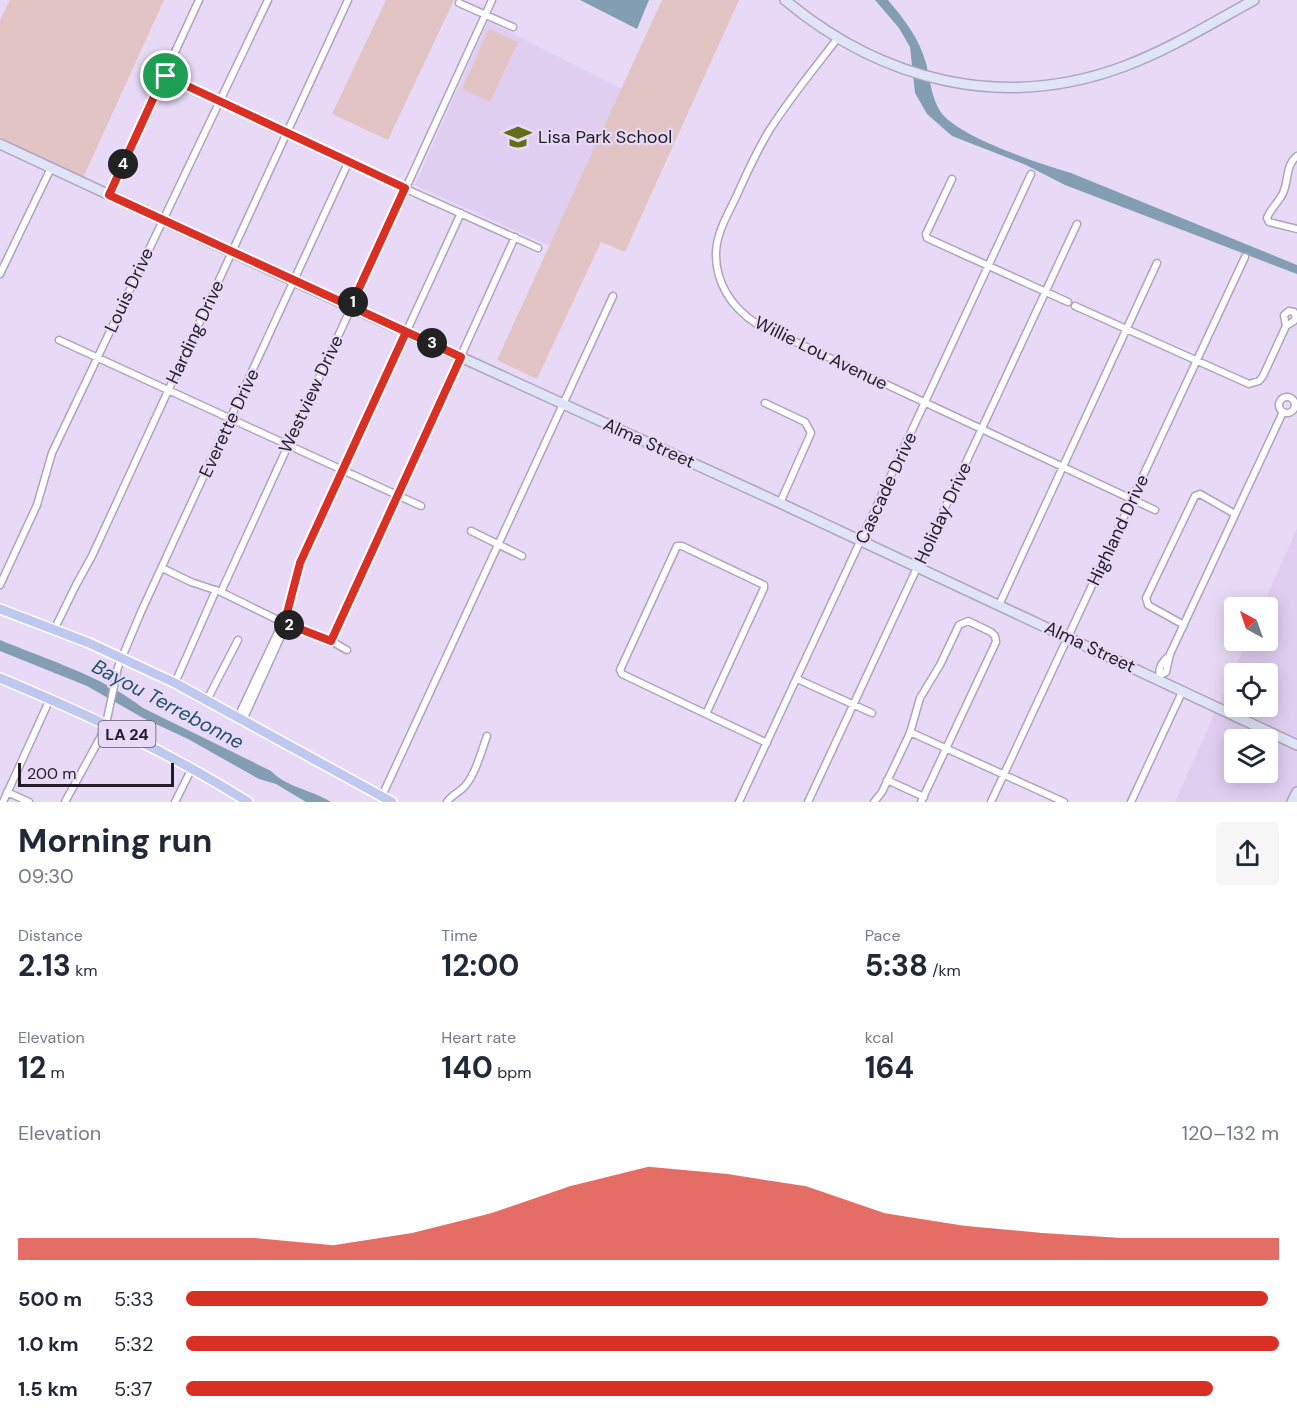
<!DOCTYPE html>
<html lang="en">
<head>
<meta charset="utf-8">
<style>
  body { margin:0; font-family:"DM Sans",sans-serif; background:#f6f6f7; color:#1f2937; height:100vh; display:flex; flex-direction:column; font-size:22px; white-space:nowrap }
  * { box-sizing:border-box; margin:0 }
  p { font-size:20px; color:#747a83 }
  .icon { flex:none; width:33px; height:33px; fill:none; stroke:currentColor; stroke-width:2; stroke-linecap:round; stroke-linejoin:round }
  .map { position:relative; height:802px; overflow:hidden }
  .panel { display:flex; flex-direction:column; background:#fff; flex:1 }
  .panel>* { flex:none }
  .needle { width:39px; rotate:320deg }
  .tools { position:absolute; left:1224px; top:597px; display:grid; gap:12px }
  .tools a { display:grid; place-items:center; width:54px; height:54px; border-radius:6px; background:#fff; box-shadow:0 3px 15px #0003; font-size:30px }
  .scale { position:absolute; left:18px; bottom:15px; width:156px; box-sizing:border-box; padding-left:6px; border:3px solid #211c26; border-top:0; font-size:16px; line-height:21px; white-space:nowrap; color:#211c26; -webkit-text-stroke:4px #e8daf6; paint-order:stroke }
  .pin { position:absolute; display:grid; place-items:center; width:51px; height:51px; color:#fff; margin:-26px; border:3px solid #fff; border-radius:50%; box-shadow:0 2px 6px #0007 }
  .km { position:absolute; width:30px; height:30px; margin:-15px; border-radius:50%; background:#222; color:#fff; font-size:16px; line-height:30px; text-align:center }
  .round { display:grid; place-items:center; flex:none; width:63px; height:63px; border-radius:6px; background:#f6f6f7 }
  .overview { display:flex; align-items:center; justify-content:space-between; height:102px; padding:0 18px }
  h1 { font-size:33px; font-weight:700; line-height:45px }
  .figures { display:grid; grid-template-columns:repeat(3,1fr); gap:9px; height:102px; padding:6px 18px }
  .figures div { display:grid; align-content:center }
  .figures b { font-size:30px; font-weight:700 }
  .figures small { font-size:16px; font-weight:400 }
  .figures p { font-size:16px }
  .chart { height:168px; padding:12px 18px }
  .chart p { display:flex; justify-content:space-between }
  .chart svg { width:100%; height:108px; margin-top:6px; fill:#d93025; opacity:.7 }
  ul { padding:0 18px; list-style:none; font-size:20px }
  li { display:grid; grid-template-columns:96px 72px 1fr; align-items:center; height:45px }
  li i { height:15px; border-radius:8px; background:#d93025 }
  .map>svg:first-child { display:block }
  .built { fill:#e0cef1; fill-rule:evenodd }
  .green { fill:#e2c4c5 }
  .water { fill:#839eb3 }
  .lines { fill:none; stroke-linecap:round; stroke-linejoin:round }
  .street-casing { stroke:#b0a3bd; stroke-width:9 }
  .secondary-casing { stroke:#b0a3bd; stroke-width:12 }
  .primary-casing { stroke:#fff; stroke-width:12 }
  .street { stroke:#fff; stroke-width:6 }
  .secondary { stroke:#dfe4f7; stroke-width:9 }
  .primary { stroke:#bfc8ef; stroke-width:9 }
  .route-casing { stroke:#fff; stroke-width:12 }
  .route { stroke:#d93025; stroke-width:8 }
  .labels { text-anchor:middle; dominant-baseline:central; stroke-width:4.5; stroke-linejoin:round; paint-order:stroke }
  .shield { fill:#e8daf6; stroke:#5d5564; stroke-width:1.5 }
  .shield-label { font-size:16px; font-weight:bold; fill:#211c26 }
  .poi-label { font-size:18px; fill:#211c26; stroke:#e8daf6; text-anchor:start }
  .street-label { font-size:18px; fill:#211c26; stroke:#e8daf6 }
  .water-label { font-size:20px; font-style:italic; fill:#20506f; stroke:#e8daf6 }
</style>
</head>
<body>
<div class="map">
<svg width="1297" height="802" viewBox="0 0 1297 802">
  <rect width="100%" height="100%" fill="#e8daf6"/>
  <path class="built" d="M 488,21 L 622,89 L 550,246 L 415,185 Z
    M 1297,528 L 1297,802 L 1175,802 L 1247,641 L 1268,640 L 1268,608 L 1262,607 ZM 1234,674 L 1268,674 L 1268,706 L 1234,706 ZM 1234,740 L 1268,740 L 1268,772 L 1234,772 Z"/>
  <path class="green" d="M 10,0 L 164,0 L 83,178 L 0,137 L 0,20 Z
    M 386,0 L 454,0 L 388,140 L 332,114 Z
    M 662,0 L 739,0 L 625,252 L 601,242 L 537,379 L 497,360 Z
    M 489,29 L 518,42 L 490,102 L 462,89 Z"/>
  <path class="water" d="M 580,0 L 649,0 L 637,29 Z
    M 875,0 L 888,0 C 904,19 919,38 926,63 C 930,79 931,96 940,111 C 957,137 1041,164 1071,173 L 1297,265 L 1297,274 L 1065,185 L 1026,165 L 952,136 L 927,114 L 915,93 L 910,47 L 899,28 Z
    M 0,640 C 48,660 102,676 143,708 L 271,771 C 286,787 312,790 331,802 L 306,802 L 276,784 L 259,779 L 188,739 L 143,718 L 87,686 L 0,651 Z"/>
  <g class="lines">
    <defs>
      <path id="street" d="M 459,3 L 513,27
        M 837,39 C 814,69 789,99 769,131 C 756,152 746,175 736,197 C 728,214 717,232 716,252 C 715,283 732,308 757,324 L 1155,510
        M 164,75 L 348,163 L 538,248
        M 1297,156 C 1285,166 1289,180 1283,193 C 1279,202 1270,209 1267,218 L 1269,222 L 1297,229
        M 952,179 L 926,234 L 927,238 L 1068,302
        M 109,195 L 199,0
        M 0,274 L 51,168
        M 1075,306 L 1249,384 L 1259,381 L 1263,376 L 1286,326
        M 1289,311 L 1294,312 L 1296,317 L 1294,321 L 1286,326 L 1284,315 Z
        M 59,340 L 421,506
        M1279 405a8 8 0 1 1 16 0a8 8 0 1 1-16 0Z
        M 765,403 L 805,422 L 811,433 L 780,503
        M 471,531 L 522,556
        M 677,546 L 682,546 L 764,585 L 764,588 L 706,714 L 622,674 L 620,670 Z
        M 162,568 L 191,582 L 221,592 L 282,622 L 331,641 L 347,650
        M 0,585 L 37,505 L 52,453 L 268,0
        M 221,592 L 492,0
        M 999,605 L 1157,263
        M 1184,625 L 1148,605 L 1146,598 L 1195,496 L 1200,494 L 1235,514
        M 54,630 L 76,585 L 92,556 L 348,0
        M 331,641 L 515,237
        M 1160,675 C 1157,667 1164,660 1170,655
        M 797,679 L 872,713
        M 1158,679 L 1160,675 L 1166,672 L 1170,654 L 1283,412
        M 175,683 L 216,590
        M 207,700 L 238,640
        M 706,714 L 767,743
        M 238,717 L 287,613 L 300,563 L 461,213
        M 243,720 L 282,634 L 282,623
        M 910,732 L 1064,802
        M 887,780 L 924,797
        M 7,792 L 29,802
        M 382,796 L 613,296
        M 3,802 L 50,699
        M 65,802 L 105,729 L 118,667 L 141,612 L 348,163
        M 175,802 L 192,768
        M 447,802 C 452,794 459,793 465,786 C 476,773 481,752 487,736
        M 739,802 L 1031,174
        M 808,802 L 1077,224
        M 874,802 L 882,792 L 910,733 L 920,698 L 940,665 L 959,625 L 968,621 L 991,632 L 995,636 L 996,642 L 921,802
        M 991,802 L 1245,257
        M 1131,802 L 1183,690"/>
      <path id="secondary" d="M 785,0 C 882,81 1003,112 1125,66 C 1170,49 1212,23 1254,0
        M 0,144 L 294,281 L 780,503 L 1297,745
        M 1292,802 L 1297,792"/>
      <path id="primary" d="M 0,609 L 89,643 L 175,683 L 392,802
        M 0,678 C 86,714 169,752 248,802"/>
    </defs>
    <use href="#street" class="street-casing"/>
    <use href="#secondary" class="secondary-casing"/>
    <use href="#primary" class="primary-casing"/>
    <use href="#street" class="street"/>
    <use href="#secondary" class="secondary"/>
    <use href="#primary" class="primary"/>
  </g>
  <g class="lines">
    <defs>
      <path id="route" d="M 166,76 L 405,188 L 351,306 L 406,332 L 300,563 L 287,613 L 282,622 L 331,641 L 461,357 C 343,303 226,249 109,195 L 164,75 L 166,76"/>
    </defs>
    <use href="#route" class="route-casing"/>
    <use href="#route" class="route"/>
  </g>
  <defs>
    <symbol id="school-bare" viewBox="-9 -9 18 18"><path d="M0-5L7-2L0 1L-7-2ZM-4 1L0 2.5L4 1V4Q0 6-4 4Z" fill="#626d15" stroke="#e8daf6" stroke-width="2.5" paint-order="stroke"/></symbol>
  </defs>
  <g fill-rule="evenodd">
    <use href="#school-bare" x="499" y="118" width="38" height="38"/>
  </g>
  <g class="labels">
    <rect class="shield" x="98.5" y="721" width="57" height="26" rx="4.5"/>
    <g class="shield-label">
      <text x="127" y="734">LA 24</text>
    </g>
    <g class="poi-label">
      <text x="538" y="137">Lisa Park School</text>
    </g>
    <g class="street-label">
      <text transform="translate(129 290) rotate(-65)">Louis Drive</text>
      <text transform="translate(195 332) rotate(-65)">Harding Drive</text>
      <text transform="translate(821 353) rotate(26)">Willie Lou Avenue</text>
      <text transform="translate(311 394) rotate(-65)">Westview Drive</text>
      <text transform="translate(229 423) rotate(-65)">Everette Drive</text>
      <text transform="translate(649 443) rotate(24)">Alma Street</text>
      <text transform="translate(886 488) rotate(-65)">Cascade Drive</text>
      <text transform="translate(943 513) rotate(-65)">Holiday Drive</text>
      <text transform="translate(1118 530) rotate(-65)">Highland Drive</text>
      <text transform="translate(1090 647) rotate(25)">Alma Street</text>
    </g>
    <g class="water-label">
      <text transform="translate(168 704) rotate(28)">Bayou Terrebonne</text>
    </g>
  </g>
</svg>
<div class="tools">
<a><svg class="needle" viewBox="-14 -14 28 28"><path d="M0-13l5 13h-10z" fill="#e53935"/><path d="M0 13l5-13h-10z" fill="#747a83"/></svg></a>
<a><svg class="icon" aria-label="locate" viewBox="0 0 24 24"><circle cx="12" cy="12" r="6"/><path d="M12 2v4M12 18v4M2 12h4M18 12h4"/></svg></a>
<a><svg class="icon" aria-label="layers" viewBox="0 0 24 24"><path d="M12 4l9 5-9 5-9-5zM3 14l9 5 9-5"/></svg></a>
</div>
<div class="scale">200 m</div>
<div class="pin" style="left:166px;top:76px;background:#1e9e55"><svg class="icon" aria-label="arrive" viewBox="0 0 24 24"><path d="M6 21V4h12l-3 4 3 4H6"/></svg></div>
<b class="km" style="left:353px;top:302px">1</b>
<b class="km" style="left:289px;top:625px">2</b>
<b class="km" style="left:432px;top:343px">3</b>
<b class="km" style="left:123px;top:164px">4</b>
</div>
<section class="panel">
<div class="overview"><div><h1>Morning run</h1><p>09:30</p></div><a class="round"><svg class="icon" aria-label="share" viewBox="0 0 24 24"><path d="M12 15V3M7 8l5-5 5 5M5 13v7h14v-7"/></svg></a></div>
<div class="figures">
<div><p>Distance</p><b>2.13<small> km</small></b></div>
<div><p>Time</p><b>12:00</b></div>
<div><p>Pace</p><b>5:38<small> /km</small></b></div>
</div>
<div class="figures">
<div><p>Elevation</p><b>12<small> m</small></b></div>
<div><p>Heart rate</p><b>140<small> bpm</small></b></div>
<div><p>kcal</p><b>164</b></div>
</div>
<div class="chart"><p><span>Elevation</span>120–132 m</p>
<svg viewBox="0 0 160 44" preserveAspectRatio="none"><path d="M0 44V35L10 35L20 35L30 35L40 38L50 33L60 25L70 14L80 6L90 9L100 14L110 25L120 30L130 33L140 35L150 35L160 35V44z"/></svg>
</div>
<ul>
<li><b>500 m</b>5:33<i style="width:99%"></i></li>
<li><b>1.0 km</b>5:32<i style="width:100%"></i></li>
<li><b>1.5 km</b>5:37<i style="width:94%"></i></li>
</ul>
</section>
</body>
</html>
